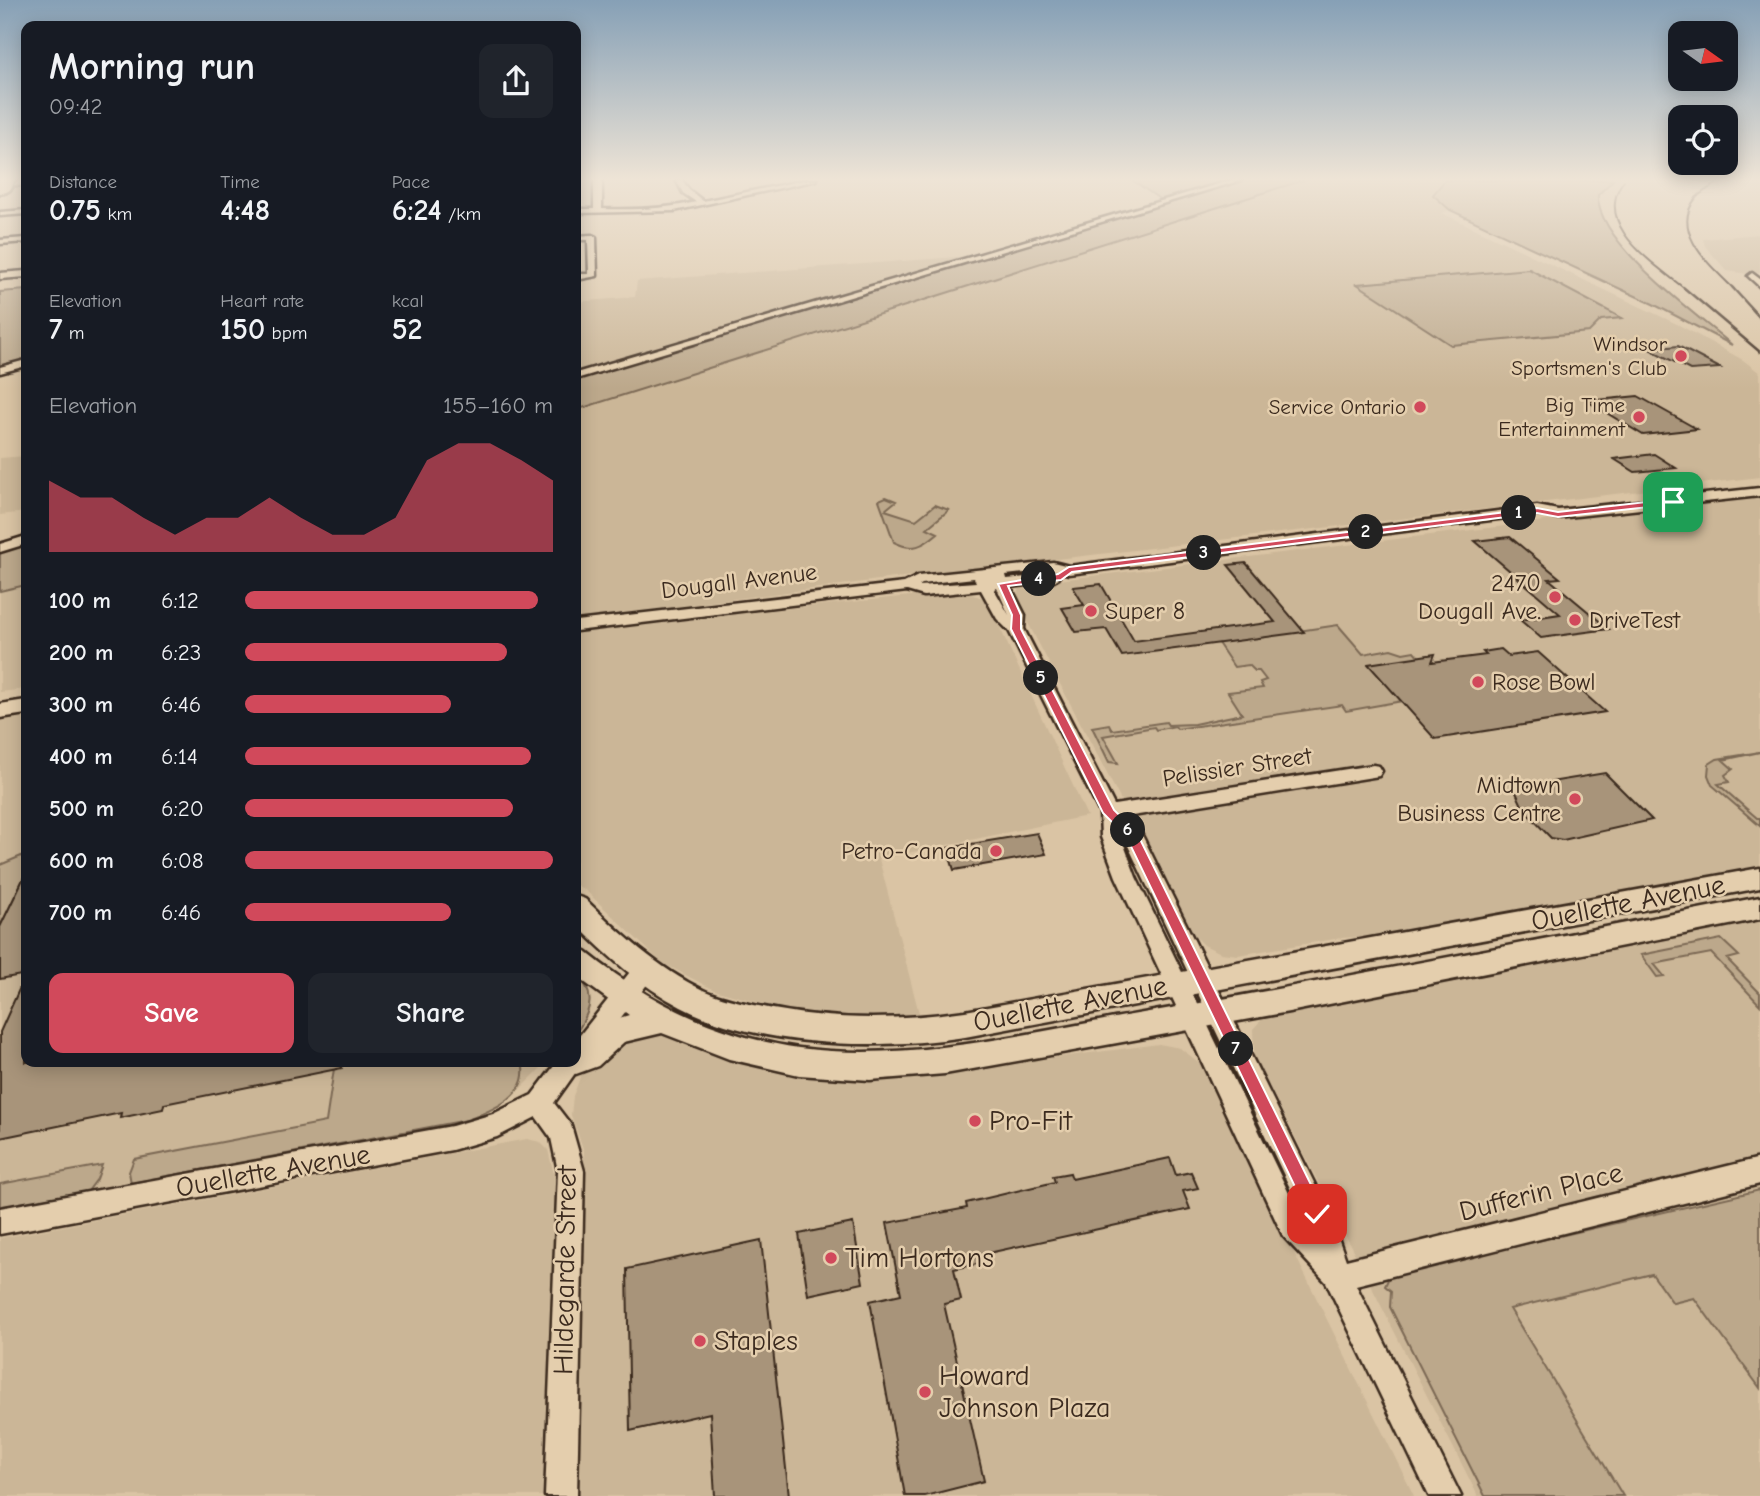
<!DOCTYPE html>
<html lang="en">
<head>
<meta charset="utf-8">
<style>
  body { margin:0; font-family:"Comic Neue",sans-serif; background:#20242c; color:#f1f3f6; height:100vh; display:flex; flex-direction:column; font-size:26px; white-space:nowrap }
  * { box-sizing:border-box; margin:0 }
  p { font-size:23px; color:#9ea1a6 }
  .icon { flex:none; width:38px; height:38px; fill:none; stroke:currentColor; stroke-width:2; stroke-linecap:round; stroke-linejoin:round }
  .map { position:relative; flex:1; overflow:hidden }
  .sheet { position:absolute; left:21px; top:21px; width:560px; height:1046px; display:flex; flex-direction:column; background:#171b24; border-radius:14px; box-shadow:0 4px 18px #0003 }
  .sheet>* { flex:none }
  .needle { width:46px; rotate:104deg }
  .tools { position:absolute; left:1668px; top:21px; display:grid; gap:14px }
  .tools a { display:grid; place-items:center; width:70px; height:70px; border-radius:14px; background:#171b24; box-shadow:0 4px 18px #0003; font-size:35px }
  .pin { position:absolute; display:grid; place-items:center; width:60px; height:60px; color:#fff; margin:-30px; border-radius:14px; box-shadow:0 4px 10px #0006 }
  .km { position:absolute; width:35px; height:35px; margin:-18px; border-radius:50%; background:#222; color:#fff; font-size:19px; line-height:35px; text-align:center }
  .round { display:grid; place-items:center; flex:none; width:74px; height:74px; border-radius:14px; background:#20242c }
  .overview { display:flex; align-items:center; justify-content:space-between; height:119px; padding:0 28px }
  h1 { font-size:38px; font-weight:800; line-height:52px }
  .figures { display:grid; grid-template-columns:repeat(3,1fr); gap:10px; height:119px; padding:7px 28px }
  .figures div { display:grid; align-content:center }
  .figures b { font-size:30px; font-weight:800 }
  .figures small { font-size:19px; font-weight:400 }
  .figures p { font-size:19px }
  .chart { height:196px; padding:14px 28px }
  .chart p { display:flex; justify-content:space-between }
  .chart svg { width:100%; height:126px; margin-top:7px; fill:#d1495b; opacity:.7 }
  .action { display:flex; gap:14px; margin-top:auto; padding:14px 28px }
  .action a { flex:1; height:80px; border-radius:14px; background:#d1495b; color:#fff; font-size:28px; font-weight:800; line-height:80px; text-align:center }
  .action a+a { background:#20242c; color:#f1f3f6 }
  ul { padding:0 28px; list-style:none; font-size:23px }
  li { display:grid; grid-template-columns:112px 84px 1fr; align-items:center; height:52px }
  li i { height:18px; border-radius:9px; background:#d1495b }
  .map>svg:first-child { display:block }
  .built { fill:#cbb697 }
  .green { fill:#bca88b; stroke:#7c6954; stroke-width:2 }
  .building { fill:#a8947a; stroke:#3b2a1e; stroke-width:2 }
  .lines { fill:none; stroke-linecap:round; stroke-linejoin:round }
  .minor-casing { stroke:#3b2a1e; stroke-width:5 }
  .major-casing { stroke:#3b2a1e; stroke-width:5 }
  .highway-casing { stroke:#3b2a1e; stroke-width:32 }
  .minor { fill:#e4cead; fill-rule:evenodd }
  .major { fill:#e4cead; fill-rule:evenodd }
  .highway { stroke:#e4cead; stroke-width:26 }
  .rail-far1 { stroke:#3b2a1e; stroke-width:2 }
  .rail { stroke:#3b2a1e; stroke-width:2.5 }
  .route { fill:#d1495b; stroke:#fff; stroke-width:2 }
  .poi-dot { fill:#d1495b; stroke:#e4cead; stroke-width:2.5 }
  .labels { text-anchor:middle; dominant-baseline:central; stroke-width:5; stroke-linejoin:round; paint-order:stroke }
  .far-poi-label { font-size:21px; fill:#3b2a1e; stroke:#e4cead; text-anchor:end }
  .street-label { font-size:24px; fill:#3b2a1e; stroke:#e4cead }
  .poi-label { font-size:24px; fill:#3b2a1e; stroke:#e4cead; text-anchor:end }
  .near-street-label { font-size:28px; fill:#3b2a1e; stroke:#e4cead }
  .near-poi-label { font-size:28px; fill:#3b2a1e; stroke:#e4cead; text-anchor:start }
</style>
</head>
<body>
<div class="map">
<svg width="1760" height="1496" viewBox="0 0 1760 1496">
  <rect width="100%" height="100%" fill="#dac4a4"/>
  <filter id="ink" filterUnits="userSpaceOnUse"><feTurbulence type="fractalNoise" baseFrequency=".0143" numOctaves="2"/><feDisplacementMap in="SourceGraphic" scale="14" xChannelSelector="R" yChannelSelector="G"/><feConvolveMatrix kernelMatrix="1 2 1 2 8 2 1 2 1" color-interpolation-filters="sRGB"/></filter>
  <g filter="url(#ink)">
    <path class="built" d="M 1304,180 L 1445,180 L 1433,195 L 1450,210 L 1442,213 L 1679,325 L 1743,360 L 1760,373 L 1760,477 L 886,579 L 576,620 L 576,410 Z
      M 1760,234 L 1760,273 L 1748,274 L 1727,271 L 1705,246 L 1703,239 Z
      M 970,256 L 684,341 L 576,373 L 576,302 L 635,297 L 637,281 Z
      M 26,456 L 26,512 L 0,515 L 0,458 Z
      M 1760,495 L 1760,867 L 1729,875 L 1393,935 L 1341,938 L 1238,955 L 1221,953 L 1204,945 L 1189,930 L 1017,602 L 1017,595 L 1020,589 L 1042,582 Z
      M 26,585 L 26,689 L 0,692 L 0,591 Z
      M 960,591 L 983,598 L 989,604 L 1087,816 L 879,859 L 920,1017 L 859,1019 L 792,1012 L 714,990 L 661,962 L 585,890 L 576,885 L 576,633 L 742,613 Z
      M 26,714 L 26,1062 L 547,1062 L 514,1095 L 493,1109 L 467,1120 L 0,1207 L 0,717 Z
      M 1760,919 L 1760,1496 L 1478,1496 L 1254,1056 L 1253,1029 L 1264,1017 L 1282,1010 Z
      M 655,1030 L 952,1071 L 1159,1044 L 1180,1048 L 1201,1064 L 1414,1496 L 576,1496 L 584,1151 L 571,1115 L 573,1096 L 582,1072 L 616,1039 Z
      M 527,1139 L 540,1142 L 548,1150 L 556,1183 L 558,1215 L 546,1496 L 0,1496 L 0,1238 Z"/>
    <path class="green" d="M 1132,180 L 1230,180 L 1161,200 Z
      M 1244,180 L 1304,180 L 576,410 L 576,379 Z
      M 1445,180 L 1613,180 L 1598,195 C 1595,241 1697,315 1732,345 L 1653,304 L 1450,210 L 1433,195 Z
      M 1529,269 L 1622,318 L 1601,320 L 1589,332 L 1451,345 L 1357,284 Z
      M 26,290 L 26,361 L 0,368 L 0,292 Z
      M 886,497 L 896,501 L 885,510 L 916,520 L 935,505 L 949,510 L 927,528 L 938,533 C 923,546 913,552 894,542 L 879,500 Z
      M 26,544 L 26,585 L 0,591 L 0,552 Z
      M 1338,625 L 1363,654 L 1391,649 L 1403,653 L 1414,651 L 1419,657 L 1402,701 L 1346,711 L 1342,705 L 1177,729 L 1175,726 L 1156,730 L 1154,727 L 1103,736 L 1118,763 L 1109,762 L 1092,727 L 1109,724 L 1112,730 L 1166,722 L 1168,725 L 1194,724 L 1242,714 L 1228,692 L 1263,688 L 1260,682 L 1266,680 L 1259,671 L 1255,671 L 1249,665 L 1234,667 L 1218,643 Z
      M 1760,752 L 1723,760 L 1733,769 L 1725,775 L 1729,782 L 1718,784 L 1757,818 L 1760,818 L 1760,826 L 1712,785 L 1708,775 L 1709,764 L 1717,759 Z
      M 26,854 L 26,873 L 0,927 L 0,865 Z
      M 1721,939 L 1739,956 L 1727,959 L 1760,993 L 1760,1005 L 1711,953 L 1654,964 L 1664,976 L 1657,977 L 1641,955 Z
      M 576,974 C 597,993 591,1011 576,1033 Z
      M 335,1062 L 522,1062 C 531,1096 492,1110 467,1120 L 131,1183 L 129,1172 L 134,1159 L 326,1122 Z
      M 102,1165 L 97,1179 L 88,1191 L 0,1207 L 0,1184 Z
      M 1760,1190 L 1760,1388 L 1694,1298 L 1673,1303 L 1652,1274 L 1510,1309 L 1623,1496 L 1485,1496 L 1390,1307 L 1391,1291 L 1385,1286 L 1390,1275 Z"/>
    <path class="building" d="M 1678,346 L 1720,368 L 1690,370 L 1649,349 Z
      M 1638,396 L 1697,429 L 1643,435 L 1587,401 Z
      M 1654,454 L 1676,468 L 1635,472 L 1614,459 Z
      M 1510,537 L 1560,578 L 1549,579 L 1609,629 L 1541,638 L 1520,620 L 1560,614 L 1475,541 Z
      M 1246,563 L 1304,632 L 1122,656 L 1106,629 L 1076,632 L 1062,608 L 1084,605 L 1073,587 L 1101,584 L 1134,641 L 1275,622 L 1228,565 Z
      M 1501,649 L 1509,656 L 1538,652 L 1605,712 L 1435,739 L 1368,664 L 1435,654 L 1432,662 L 1486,655 L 1483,652 Z
      M 1605,773 L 1652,820 L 1563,840 L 1551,838 L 1524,810 L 1514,788 Z
      M 1037,833 L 1046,854 L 954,870 L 947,848 Z
      M 26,873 L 26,1062 L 341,1062 L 342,1068 L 164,1104 L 163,1109 L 120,1118 L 121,1113 L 0,1138 L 0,1032 L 26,974 L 0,979 L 0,927 Z
      M 1170,1158 L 1176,1175 L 1191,1172 L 1198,1188 L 1183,1191 L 1190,1209 L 984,1254 L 986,1262 L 954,1269 L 961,1300 L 944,1304 L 984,1481 L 925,1496 L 905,1496 L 870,1301 L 901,1294 L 887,1223 L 967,1208 L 966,1203 L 1055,1182 L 1053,1176 L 1070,1173 L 1072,1179 Z
      M 853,1223 L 863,1283 L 808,1295 L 799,1234 Z
      M 761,1240 L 789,1496 L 715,1496 L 710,1413 L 630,1431 L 627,1269 Z"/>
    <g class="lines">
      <defs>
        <path id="minor" d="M 18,180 L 26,180 L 26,186 L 14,185 Z
          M 594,180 L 602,180 L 602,209 C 633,210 665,209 696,202 L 683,193 L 676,180 L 682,180 L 689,190 L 703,201 L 805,180 L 817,180 L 674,211 L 576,213 L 576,209 L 594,209 Z
          M 1232,180 L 1242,180 L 576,379 L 576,373 Z
          M 26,210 L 26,214 L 0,216 L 0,212 Z
          M 592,235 L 596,237 L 597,276 L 576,280 L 576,274 L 589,274 L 588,240 L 576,240 L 576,236 Z
          M 26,238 L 26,242 L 0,244 L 0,240 Z
          M 26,271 L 26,277 L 0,279 L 0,273 Z
          M 1752,273 L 1760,279 L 1760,287 L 1748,276 Z
          M 26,360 L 26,366 L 0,373 L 0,367 Z
          M 1760,488 L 1760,496 L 1558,518 L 1537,514 L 1069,574 L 1053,570 L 1006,575 L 1007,579 L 1052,574 L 1059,578 L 1052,582 L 1011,587 L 1025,615 L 1024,629 L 1114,805 L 1373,765 L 1379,766 L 1382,771 L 1379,776 L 1373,777 L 1126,817 L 1141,833 L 1330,1215 L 1346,1260 L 1760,1158 L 1760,1184 L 1356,1285 L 1461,1496 L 1429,1496 L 1326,1282 L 1283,1236 L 1116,877 L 1101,837 L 1100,813 L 1009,631 L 997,619 L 981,590 L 924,596 L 907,591 L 576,631 L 576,621 L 904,583 L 918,576 L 1053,562 L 1069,566 L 1537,506 L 1558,510 ZM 974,578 L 976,582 L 919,586 L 922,584 ZM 997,588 L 1009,615 L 994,589 ZM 1120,834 L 1124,837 L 1307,1224 L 1297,1210 L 1136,877 Z
          M 26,536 L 26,544 L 0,552 L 0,544 Z
          M 645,961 L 653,963 L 656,970 L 653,977 L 592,1054 L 580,1056 L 583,1062 L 554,1103 L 571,1125 L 584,1171 L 577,1496 L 545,1496 L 558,1171 L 551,1138 L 536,1117 L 497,1137 L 452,1150 L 0,1234 L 0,1208 L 452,1126 L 493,1114 L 532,1095 L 557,1062 L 576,1062 L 576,1040 L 637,963 Z"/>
        <path id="major" d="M 26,700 L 26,714 L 0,718 L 0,704 Z
          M 1760,868 L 1760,888 L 965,1037 C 879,1050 760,1048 681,1007 C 641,986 607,956 576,924 L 576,896 L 585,899 C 621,934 658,968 703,990 C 720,998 740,1002 759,1006 C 827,1021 896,1021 965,1011 Z
          M 1760,897 L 1760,919 L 1289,1012 L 945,1074 L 870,1080 L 799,1075 L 729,1059 L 662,1033 L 624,1042 L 598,1066 L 576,1074 L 565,1070 L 562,1062 L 576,1062 L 576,1046 L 606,1022 L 629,1015 L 576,976 L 576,948 L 586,952 C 648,1002 719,1037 799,1048 C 914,1063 1031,1032 1143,1013 C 1349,977 1555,937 1760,897 Z"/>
        <path id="highway" d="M 0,180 L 1,180"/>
      </defs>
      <use href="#minor" class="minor-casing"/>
      <use href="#major" class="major-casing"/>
      <use href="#highway" class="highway-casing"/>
      <use href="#minor" class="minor"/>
      <use href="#major" class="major"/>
      <use href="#highway" class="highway"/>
      <path class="rail-far1" d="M 1624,180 C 1591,225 1654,263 1685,289
        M 1724,180 C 1715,185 1703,190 1696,198 C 1669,231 1711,266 1734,289"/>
      <path class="rail" d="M 1683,287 L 1760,352
        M 1732,287 L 1760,318"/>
    </g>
  </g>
  <linearGradient id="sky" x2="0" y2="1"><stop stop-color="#86a0b6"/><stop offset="0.46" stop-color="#eee4d6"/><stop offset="1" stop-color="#eee4d6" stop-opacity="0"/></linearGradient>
  <rect width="1760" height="389" fill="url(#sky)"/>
  <path class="route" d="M 1673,499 L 1676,504 L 1558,517 L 1537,513 L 1072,572 L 1061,580 L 1008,586 L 1021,615 L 1021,629 L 1114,810 L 1137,833 L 1323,1209 L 1325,1214 L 1323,1220 L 1317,1223 L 1311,1220 L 1126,836 L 1103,813 L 1011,629 L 1012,615 L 998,584 L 1058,574 L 1069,567 L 1537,508 L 1558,512 Z"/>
  <g class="poi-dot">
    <circle cx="1681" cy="356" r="7"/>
    <circle cx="1420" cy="407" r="7"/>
    <circle cx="1639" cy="417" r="7"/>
    <circle cx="1555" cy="597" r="7"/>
    <circle cx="1091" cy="611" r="7"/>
    <circle cx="1575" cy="620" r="7"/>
    <circle cx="1478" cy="682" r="7"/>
    <circle cx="1575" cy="799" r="7"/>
    <circle cx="996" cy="851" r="7"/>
    <circle cx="975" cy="1121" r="7"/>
    <circle cx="831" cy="1258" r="7"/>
    <circle cx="700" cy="1341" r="7"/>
    <circle cx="925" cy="1392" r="7"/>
  </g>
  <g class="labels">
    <g class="far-poi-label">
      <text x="1667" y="344">Windsor<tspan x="1667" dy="24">Sportsmen's Club</tspan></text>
      <text x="1625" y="405">Big Time<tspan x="1625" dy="24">Entertainment</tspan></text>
      <text x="1406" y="407">Service Ontario</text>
    </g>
    <g class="street-label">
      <text transform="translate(739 581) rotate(-7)">Dougall Avenue</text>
      <text transform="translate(1237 767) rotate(-9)">Pelissier Street</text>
    </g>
    <g class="poi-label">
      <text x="1541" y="583">2470<tspan x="1541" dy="28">Dougall Ave.</tspan></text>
      <text x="1105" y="611" text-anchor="start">Super 8</text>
      <text x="1589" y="620" text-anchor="start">DriveTest</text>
      <text x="1492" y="682" text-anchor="start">Rose Bowl</text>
      <text x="1561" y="785">Midtown<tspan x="1561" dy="28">Business Centre</tspan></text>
      <text x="982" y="851">Petro-Canada</text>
    </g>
    <g class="near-street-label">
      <text transform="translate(1628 903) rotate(-11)">Ouellette Avenue</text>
      <text transform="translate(1070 1004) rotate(-11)">Ouellette Avenue</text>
      <text transform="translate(273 1171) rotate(-10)">Ouellette Avenue</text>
      <text transform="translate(1541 1192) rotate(-14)">Dufferin Place</text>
      <text transform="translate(565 1270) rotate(-89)">Hildegarde Street</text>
    </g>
    <g class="near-poi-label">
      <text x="989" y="1121">Pro-Fit</text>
      <text x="845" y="1258">Tim Hortons</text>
      <text x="714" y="1341">Staples</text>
      <text x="939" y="1376">Howard<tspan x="939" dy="32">Johnson Plaza</tspan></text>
    </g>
  </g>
</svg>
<div class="tools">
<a><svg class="needle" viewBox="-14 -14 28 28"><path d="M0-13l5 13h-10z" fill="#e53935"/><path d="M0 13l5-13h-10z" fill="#9ea1a6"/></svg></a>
<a><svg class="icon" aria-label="locate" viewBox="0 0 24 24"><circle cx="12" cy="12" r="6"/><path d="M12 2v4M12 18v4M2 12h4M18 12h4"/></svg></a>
</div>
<div class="pin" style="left:1673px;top:502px;background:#1e9e55"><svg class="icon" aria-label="arrive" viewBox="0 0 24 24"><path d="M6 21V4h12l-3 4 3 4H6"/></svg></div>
<div class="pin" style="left:1317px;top:1214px;background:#d93025"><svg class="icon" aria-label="check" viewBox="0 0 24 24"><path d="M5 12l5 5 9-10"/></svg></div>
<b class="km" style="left:1519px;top:513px">1</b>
<b class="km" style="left:1366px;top:532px">2</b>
<b class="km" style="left:1204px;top:553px">3</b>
<b class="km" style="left:1039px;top:579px">4</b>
<b class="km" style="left:1041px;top:678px">5</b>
<b class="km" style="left:1128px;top:830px">6</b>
<b class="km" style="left:1236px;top:1049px">7</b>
<section class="sheet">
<div class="overview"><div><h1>Morning run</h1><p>09:42</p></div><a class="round"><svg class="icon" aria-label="share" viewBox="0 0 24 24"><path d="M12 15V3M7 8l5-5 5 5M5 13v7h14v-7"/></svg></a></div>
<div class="figures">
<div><p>Distance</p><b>0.75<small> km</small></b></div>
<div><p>Time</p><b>4:48</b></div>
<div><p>Pace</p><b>6:24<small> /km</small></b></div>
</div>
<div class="figures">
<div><p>Elevation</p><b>7<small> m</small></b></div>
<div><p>Heart rate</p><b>150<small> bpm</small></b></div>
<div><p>kcal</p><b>52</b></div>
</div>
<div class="chart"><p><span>Elevation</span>155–160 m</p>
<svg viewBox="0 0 160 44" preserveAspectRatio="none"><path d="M0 44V19L10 25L20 25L30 32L40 38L50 32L60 32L70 25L80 32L90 38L100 38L110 32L120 12L130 6L140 6L150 12L160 19V44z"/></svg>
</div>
<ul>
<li><b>100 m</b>6:12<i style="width:95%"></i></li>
<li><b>200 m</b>6:23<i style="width:85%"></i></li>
<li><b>300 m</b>6:46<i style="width:67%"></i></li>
<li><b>400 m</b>6:14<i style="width:93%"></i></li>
<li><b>500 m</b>6:20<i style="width:87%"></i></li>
<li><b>600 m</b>6:08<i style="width:100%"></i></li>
<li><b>700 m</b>6:46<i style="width:67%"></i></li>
</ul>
<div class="action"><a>Save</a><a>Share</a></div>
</section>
</div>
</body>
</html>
